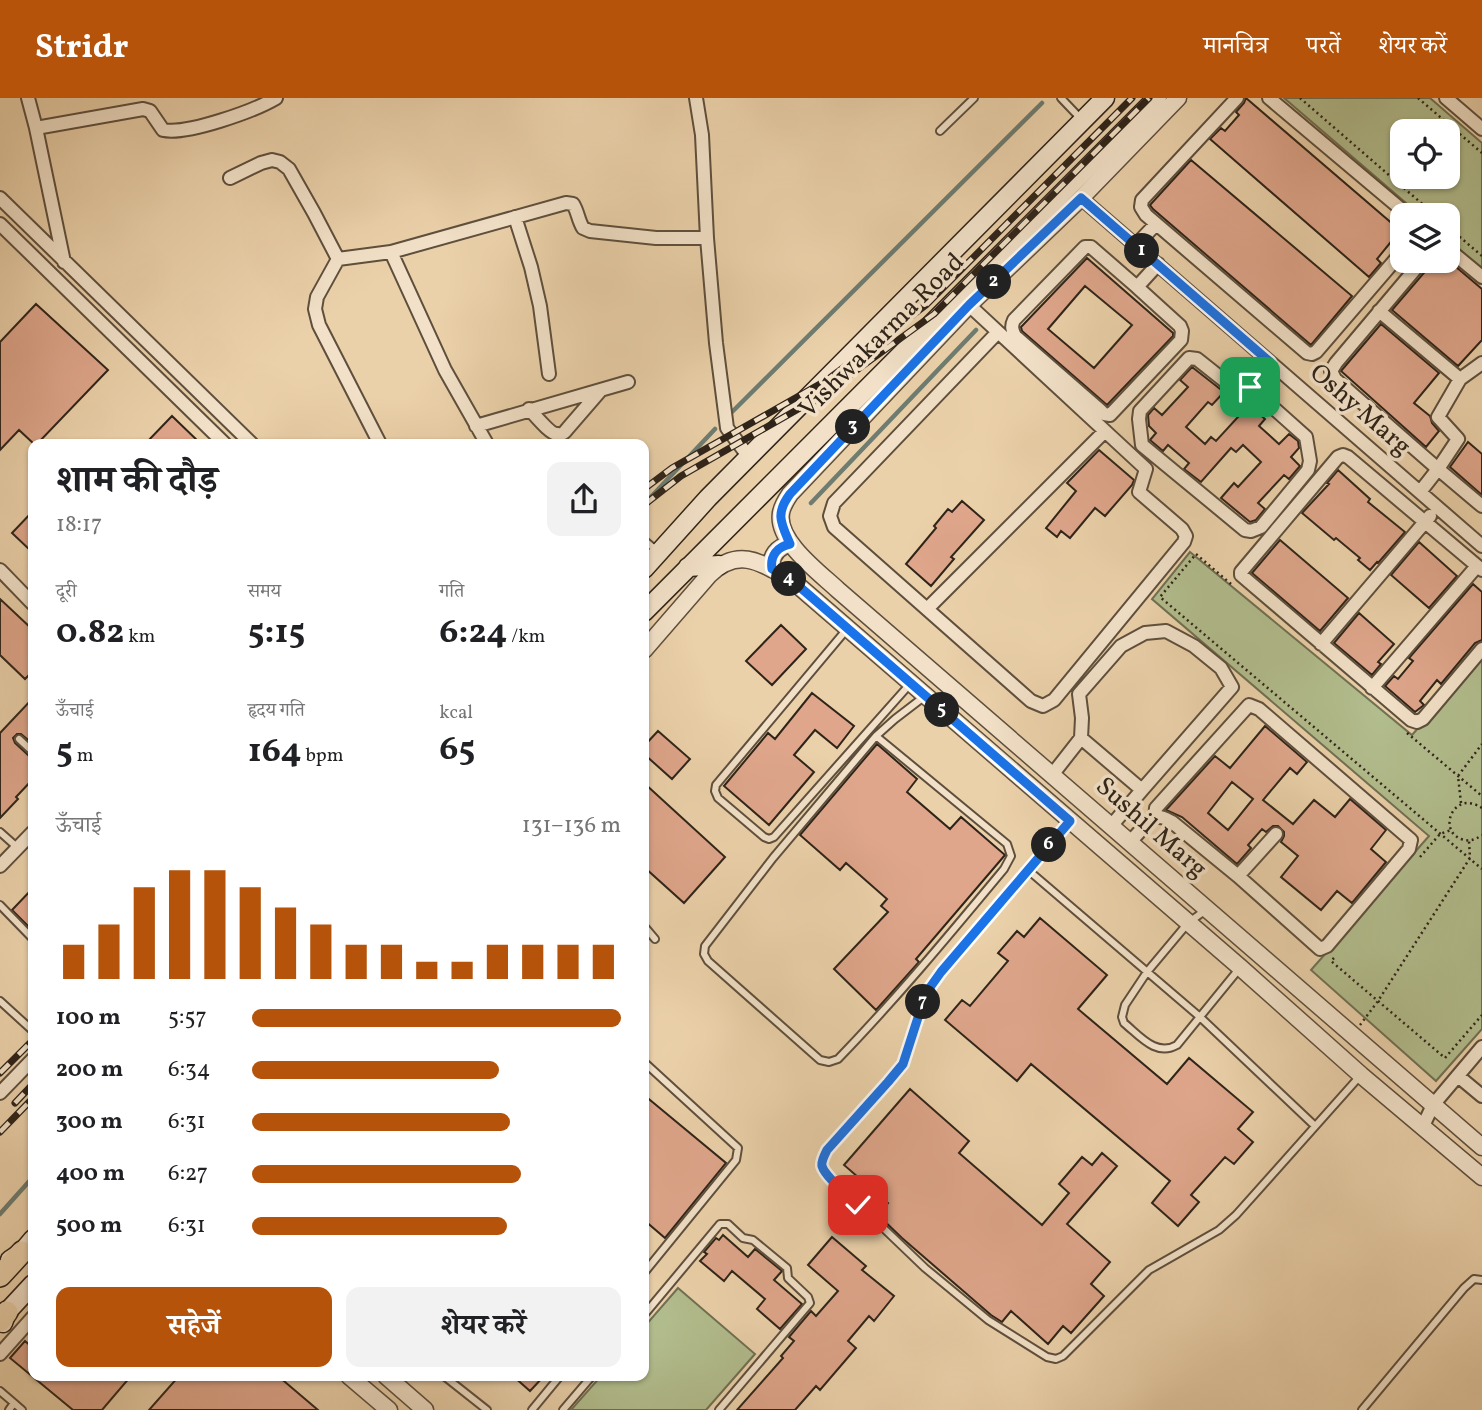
<!DOCTYPE html>
<html lang="hi">
<head>
<meta charset="utf-8">
<style>
  body { margin:0; font-family:Vollkorn,"Noto Serif Devanagari",serif; background:#f2f2f2; color:#202124; height:100vh; display:flex; flex-direction:column; font-size:26px; white-space:nowrap }
  * { box-sizing:border-box; margin:0 }
  p { font-size:23px; color:#757577 }
  .icon { flex:none; width:38px; height:38px; fill:none; stroke:currentColor; stroke-width:2; stroke-linecap:round; stroke-linejoin:round }
  .map { position:relative; flex:1; overflow:hidden }
  .side { position:absolute; left:28px; top:341px; width:621px; height:942px; display:flex; flex-direction:column; background:#fff; border-radius:14px; box-shadow:0 2px 5px #0004 }
  .side>* { flex:none }
  .tools { position:absolute; left:1390px; top:21px; display:grid; gap:14px }
  .tools a { display:grid; place-items:center; width:70px; height:70px; border-radius:14px; background:#fff; box-shadow:0 2px 5px #0004; font-size:35px }
  .pin { position:absolute; display:grid; place-items:center; width:60px; height:60px; color:#fff; margin:-30px; border-radius:14px; box-shadow:0 4px 10px #0006 }
  .km { position:absolute; width:35px; height:35px; margin:-18px; border-radius:50%; background:#222; color:#fff; font-size:19px; line-height:35px; text-align:center }
  .round { display:grid; place-items:center; flex:none; width:74px; height:74px; border-radius:14px; background:#f2f2f2 }
  .summary { display:flex; align-items:center; justify-content:space-between; height:119px; padding:0 28px }
  h1 { font-size:38px; font-weight:700; line-height:52px }
  .stats { display:grid; grid-template-columns:repeat(3,1fr); gap:10px; height:119px; padding:7px 28px }
  .stats div { display:grid; align-content:center }
  .stats b { font-size:35px; font-weight:700 }
  .stats small { font-size:19px; font-weight:400 }
  .stats p { font-size:19px }
  .chart { height:196px; padding:14px 28px }
  .chart p { display:flex; justify-content:space-between }
  .chart svg { width:100%; height:126px; margin-top:7px; stroke:#b45309; stroke-width:6 }
  .button { display:flex; gap:14px; margin-top:auto; padding:14px 28px }
  .button a { flex:1; height:80px; border-radius:14px; background:#b45309; color:#fff; font-size:28px; font-weight:700; line-height:80px; text-align:center }
  .button a+a { background:#f2f2f2; color:#202124 }
  ul { padding:0 28px; list-style:none; font-size:23px }
  li { display:grid; grid-template-columns:112px 84px 1fr; align-items:center; height:52px }
  li i { height:18px; border-radius:9px; background:#b45309 }
  header { display:flex; align-items:center; gap:42px; box-sizing:border-box; height:98px; padding:0 35px; background:#b45309; color:#fff }
  header strong { font-size:33px }
  nav { display:flex; gap:38px; margin-inline-start:auto; font-size:24px }
  .map>svg:first-child { display:block }
  .green { fill:#b2bd8d; stroke:#707053; stroke-width:2; fill-rule:evenodd }
  .lines { fill:none; stroke-linecap:round; stroke-linejoin:round }
  .stream { stroke:#6e7c71; stroke-width:4.5 }
  .building { fill:#dfa68b; stroke:#2f2419; stroke-width:2; fill-rule:evenodd }
  .service-casing { stroke:#5e4f3d; stroke-width:10 }
  .minor-casing { stroke:#5e4f3d; stroke-width:16 }
  .tertiary-casing { stroke:#5e4f3d; stroke-width:19 }
  .secondary-casing { stroke:#2f2419; stroke-width:21 }
  .trunk-casing { stroke:#2f2419; stroke-width:24 }
  .path { stroke:#2f2419; stroke-width:2.5; stroke-dasharray:2 3.5; stroke-linecap:butt }
  .service { stroke:#f2e1c8; stroke-width:6 }
  .minor { stroke:#f2e1c8; stroke-width:12 }
  .tertiary { stroke:#f2e1c8; stroke-width:16 }
  .secondary { stroke:#f2e1c8; stroke-width:18 }
  .trunk { stroke:#ebd1aa; stroke-width:21 }
  .rail-casing { stroke:#2f2419; stroke-width:7 }
  .rail { stroke:#f2e1c8; stroke-width:4.5; stroke-dasharray:13; stroke-linecap:butt }
  .route-casing { stroke:#fff; stroke-width:14 }
  .route { stroke:#1a73e8; stroke-width:9 }
  .labels { text-anchor:middle; dominant-baseline:central; stroke-width:7; stroke-linejoin:round; paint-order:stroke }
  .street-label { font-size:26px; fill:#2f2419; stroke:#f2e1c8 }
</style>
</head>
<body>
<header>
<strong>Stridr</strong>
<nav><a>मानचित्र</a><a>परतें</a><a>शेयर करें</a></nav>
</header>
<div class="map">
<svg width="1482" height="1312" viewBox="0 0 1482 1312">
  <rect width="100%" height="100%" fill="#ebd1aa"/>
  <filter id="stains"><feTurbulence type="fractalNoise" baseFrequency=".00286" numOctaves="4"/><feColorMatrix values="0 0 0 0 .2 0 0 0 0 .09 0 0 0 0 .02 0 0 0 .5 -.17"/></filter>
  <radialGradient id="worn" r=".72"><stop offset=".6" stop-color="#630" stop-opacity="0"/><stop offset="1" stop-color="#630" stop-opacity=".3"/></radialGradient>
  <path class="green" d="M 1284,0 L 1430,0 L 1482,45 L 1482,171 L 1447,141 L 1447,117 L 1420,117 ZM 1402,33 L 1447,33 L 1447,79 L 1402,79 Z
    M 1190,454 L 1412,637 L 1482,557 L 1482,931 L 1436,983 L 1311,872 L 1429,738 L 1152,501 Z
    M 678,1190 L 755,1256 L 706,1312 L 571,1312 L 601,1278 L 644,1278 L 644,1229 Z"/>
  <g class="lines">
    <path class="stream" d="M 732,314 L 1042,5
      M 648,402 L 715,331
      M 811,405 L 976,232
      M 0,1116 L 33,1079"/>
  </g>
  <path class="building" d="M 1246,0 L 1402,134 L 1402,143 L 1395,149 L 1390,145 L 1377,161 L 1381,165 L 1369,179 L 1210,41 L 1221,30 L 1225,33 L 1239,17 L 1236,14 L 1244,5 Z
    M 1191,62 L 1352,198 L 1311,247 L 1153,111 L 1150,107 Z
    M 1087,160 L 1173,235 L 1173,238 L 1107,307 L 1022,233 L 1021,229 ZM 1085,188 L 1132,227 L 1094,270 L 1048,231 Z
    M 1431,163 L 1449,163 L 1482,191 L 1482,242 L 1458,268 L 1392,212 L 1429,169 Z
    M 36,206 L 108,272 L 37,346 L 34,346 L 19,332 L 0,352 L 0,244 Z
    M 1381,226 L 1439,275 L 1414,305 L 1430,318 L 1432,325 L 1439,333 L 1426,349 L 1341,273 Z
    M 1192,269 L 1224,294 L 1212,307 L 1208,304 L 1186,329 L 1205,346 L 1211,339 L 1216,343 L 1249,307 L 1265,321 L 1259,328 L 1279,346 L 1289,336 L 1298,343 L 1299,350 L 1291,359 L 1300,368 L 1289,381 L 1284,377 L 1258,405 L 1265,411 L 1256,422 L 1250,424 L 1221,400 L 1234,385 L 1238,389 L 1261,364 L 1243,347 L 1236,354 L 1231,350 L 1201,384 L 1184,371 L 1189,365 L 1168,347 L 1163,353 L 1150,342 L 1156,335 L 1149,328 L 1148,317 L 1154,310 L 1162,317 L 1188,289 L 1180,282 Z
    M 172,318 L 201,346 L 145,346 Z
    M 1468,344 L 1482,356 L 1482,397 L 1450,369 Z
    M 1099,352 L 1134,382 L 1132,387 L 1105,418 L 1095,410 L 1070,440 L 1061,433 L 1057,439 L 1046,430 L 1076,393 L 1067,385 Z
    M 1338,372 L 1370,401 L 1368,404 L 1405,434 L 1378,465 L 1377,464 L 1370,472 L 1358,462 L 1360,460 L 1336,440 L 1334,442 L 1302,415 L 1329,386 L 1327,385 Z
    M 962,403 L 984,422 L 951,459 L 954,461 L 931,488 L 906,466 L 936,430 L 934,428 L 948,411 L 952,414 Z
    M 33,413 L 33,455 L 12,435 Z
    M 1280,442 L 1348,500 L 1320,533 L 1252,475 Z
    M 1419,444 L 1457,478 L 1429,510 L 1391,477 Z
    M 1473,486 L 1482,494 L 1482,542 L 1475,545 L 1441,586 L 1437,582 L 1420,603 L 1424,607 L 1415,614 L 1385,588 L 1394,578 L 1398,581 L 1413,563 L 1409,560 Z
    M 0,501 L 33,532 L 33,573 L 25,581 L 0,557 Z
    M 1359,515 L 1394,546 L 1378,564 L 1381,566 L 1372,577 L 1334,545 Z
    M 781,527 L 806,551 L 772,587 L 746,563 Z
    M 812,595 L 854,628 L 837,650 L 815,632 L 794,657 L 814,674 L 769,727 L 724,688 L 768,635 L 775,641 Z
    M 33,600 L 33,646 L 21,636 L 17,636 L 13,640 L 15,645 L 29,658 L 33,660 L 33,681 L 16,699 L 18,701 L 0,720 L 0,635 Z
    M 1265,628 L 1307,664 L 1297,676 L 1290,670 L 1263,702 L 1293,726 L 1314,702 L 1335,719 L 1350,701 L 1386,732 L 1371,751 L 1386,764 L 1352,805 L 1337,793 L 1321,812 L 1281,779 L 1298,758 L 1281,744 L 1284,738 L 1284,734 L 1278,728 L 1273,728 L 1266,734 L 1262,731 L 1248,747 L 1251,750 L 1237,766 L 1182,719 L 1166,712 L 1215,658 L 1230,670 ZM 1232,684 L 1253,701 L 1228,732 L 1208,715 Z
    M 658,633 L 690,661 L 672,681 L 644,656 L 644,648 Z
    M 877,646 L 917,681 L 907,694 L 950,731 L 961,719 L 1005,757 L 916,861 L 919,864 L 876,912 L 834,871 L 888,814 L 881,808 L 887,801 L 846,765 L 840,772 L 800,737 Z
    M 644,685 L 725,759 L 684,805 L 644,769 Z
    M 33,790 L 33,833 L 12,812 Z
    M 1040,820 L 1107,877 L 1078,911 L 1167,986 L 1189,960 L 1253,1014 L 1238,1031 L 1253,1044 L 1234,1066 L 1225,1059 L 1191,1097 L 1199,1104 L 1178,1128 L 1152,1105 L 1170,1083 L 1031,966 L 1017,983 L 945,922 L 962,902 L 970,908 L 1008,863 L 998,855 L 1017,833 L 1024,839 Z
    M 910,991 L 969,1043 L 959,1055 L 1042,1127 L 1069,1095 L 1059,1086 L 1082,1059 L 1092,1067 L 1102,1055 L 1117,1068 L 1067,1126 L 1110,1164 L 1091,1186 L 1104,1198 L 1071,1235 L 1063,1228 L 1048,1246 L 1011,1213 L 1002,1224 L 991,1217 L 902,1140 L 878,1117 L 888,1105 L 844,1067 Z
    M 644,997 L 726,1065 L 665,1140 L 644,1122 Z
    M 723,1137 L 748,1159 L 755,1151 L 782,1173 L 774,1182 L 802,1206 L 780,1231 L 757,1211 L 765,1201 L 732,1173 L 724,1183 L 700,1163 L 707,1156 L 704,1154 L 716,1140 L 719,1142 Z
    M 832,1139 L 866,1168 L 862,1172 L 894,1198 L 874,1223 L 869,1218 L 848,1243 L 856,1250 L 820,1292 L 816,1288 L 795,1312 L 737,1312 L 783,1260 L 781,1258 L 794,1243 L 789,1239 L 811,1213 L 816,1218 L 838,1193 L 808,1167 Z
    M 25,1243 L 33,1250 L 33,1278 L 131,1278 L 102,1312 L 73,1312 L 10,1260 Z
    M 179,1278 L 278,1278 L 318,1312 L 149,1312 Z
    M 513,1278 L 544,1278 L 530,1293 Z"/>
  <g class="lines">
    <defs>
      <path id="service" d="M 1061,0 L 1081,21
        M 940,33 L 974,0
        M 644,442 L 656,452
        M 847,531 L 716,687 L 715,693 L 718,700 L 764,739 L 769,741 L 774,739 L 910,586
        M 876,638 L 1007,746 L 1011,758 L 1004,771 C 950,836 897,900 838,961 L 829,964 L 820,962 L 708,863 L 704,856 L 705,848 L 773,760 L 876,638 L 895,621 L 925,598
        M 19,641 L 33,654
        M 1070,723 L 941,874 L 931,888 L 923,904 L 903,966 L 888,984 L 827,1052 C 822,1062 821,1067 827,1076 L 925,1170 L 988,1222 L 1047,1259 L 1056,1261 L 1063,1258 L 1149,1172 L 1219,1132 L 1236,1117 L 1360,978
        M 0,734 L 18,750
        M 1028,772 L 1200,919 L 1315,1028
        M 0,807 L 33,841
        M 1207,811 L 1188,825 L 1147,874 L 1125,907 L 1122,919 L 1124,925 C 1140,938 1156,959 1177,947 L 1239,871
        M 644,828 L 655,841
        M 0,903 L 33,933
        M 644,964 L 738,1050 L 736,1062 L 644,1175
        M 644,1217 L 720,1126 L 728,1126 L 743,1140 L 753,1142 L 787,1170 L 788,1180 L 808,1199 L 810,1205 L 719,1312
        M 444,1278 L 487,1312
        M 0,1293 L 14,1305
        M 9,1312 L 14,1305 L 22,1312
        M 532,1312 L 560,1278
        M 563,1312 L 592,1278
        M 1362,1312 L 1464,1190 L 1474,1181 L 1482,1182"/>
      <path id="minor" d="M 28,0 L 36,30 L 143,11 L 150,13 L 163,32 C 187,37 254,13 276,0
        M 696,0 L 702,37 L 707,140 L 716,245 L 727,330 L 749,359
        M 1237,0 L 1142,102 L 1141,109 L 1146,117 L 1307,255 L 1312,256 L 1316,254 L 1402,154
        M 1269,0 L 1408,117
        M 1446,0 L 1482,31
        M 36,30 L 64,164
        M 230,80 L 261,65 L 272,62 L 280,64 L 289,71 L 314,115 L 338,161 L 391,154 L 445,272 L 487,346
        M 0,100 L 252,346
        M 1081,100 L 1482,448
        M 515,119 L 531,169 L 540,208 L 549,276
        M 0,126 L 225,346
        M 1136,147 L 1156,126
        M 1447,150 L 1482,179
        M 391,154 L 566,105 L 573,106 C 578,114 578,122 583,130 L 590,133 L 656,140 L 707,140
        M 338,161 L 317,199 L 315,211 L 319,227 L 380,346
        M 1137,189 L 1091,149 L 1085,149 L 1014,222 C 1011,228 1012,232 1015,238 L 1100,312 L 1104,316 L 1110,317 L 1181,242 L 1182,233 L 1180,228 L 1137,189 L 1158,166
        M 969,207 L 1146,371 L 1139,394 L 1182,431 L 1186,438 L 1184,444 L 1054,602 L 1043,608 L 1031,603 L 834,429 L 830,418 L 834,405 L 998,234
        M 1379,213 L 1460,281
        M 1189,260 L 1197,261 L 1231,288 L 1250,289 L 1306,339 L 1310,363 L 1308,372 L 1261,429 L 1251,433 L 1245,432 L 1142,347 L 1139,321 L 1140,313 Z
        M 1482,265 L 1460,281 L 1438,319 L 1458,341 L 1438,371 L 1482,408
        M 1250,289 L 1270,264
        M 529,311 C 535,317 550,336 557,336 C 563,337 565,334 568,330 L 600,293
        M 476,328 L 628,284
        M 1420,394 L 1438,371 L 1335,281 L 1331,273 L 1336,265 L 1422,163
        M 0,472 L 33,506
        M 1482,472 L 1348,359 L 1343,357 L 1338,359 L 1241,474 L 1241,477 L 1411,622 L 1417,624 L 1423,621 L 1482,551
        M 927,511 L 1105,333
        M 1321,546 L 1430,418
        M 1372,590 L 1477,468
        M 1052,677 L 1081,640 L 1142,692 L 1232,589 L 1221,570 L 1194,548 L 1166,533 L 1145,535 L 1121,548 L 1079,596 L 1082,620 L 1081,640
        M 1111,728 L 1142,692
        M 1130,744 L 1153,719 C 1161,718 1165,720 1172,724 L 1238,778 L 1320,851 L 1327,848 L 1409,751 L 1411,742 L 1259,611 L 1249,607 L 1156,710 L 1155,719
        M 0,768 L 33,734
        M 1238,778 L 1276,736
        M 1458,978 L 1482,998
        M 0,995 L 33,961
        M 1423,1028 L 1433,1007 L 1482,949
        M 0,1256 L 33,1219"/>
      <path id="tertiary" d="M 1178,0 L 1081,100 L 969,207 L 790,396 C 786,402 782,408 781,415 C 776,443 820,475 838,492 L 1482,1049
        M 772,471 C 770,458 777,449 790,446
        M 644,552 L 709,477 C 740,447 763,466 794,484 L 1241,870 L 1361,977 L 1482,1079
        M 349,1278 L 389,1312
        M 386,1278 L 425,1312"/>
      <path id="secondary" d="M 688,469 L 719,467
        M 644,471 L 708,400 L 1105,0
        M 644,514 L 1157,0
        M 10,1162 L 22,1154 L 33,1141
        M 3,1225 L 7,1214 L 33,1186"/>
      <path id="trunk" d="M 0,1178 L 22,1154
        M 0,1223 L 7,1214"/>
    </defs>
    <use href="#service" class="service-casing"/>
    <use href="#minor" class="minor-casing"/>
    <use href="#tertiary" class="tertiary-casing"/>
    <use href="#secondary" class="secondary-casing"/>
    <use href="#trunk" class="trunk-casing"/>
    <path class="path" d="M 1300,0 L 1435,117
      M 1418,0 L 1482,55
      M 1447,128 L 1482,158
      M 1231,486 L 1196,456 L 1160,499 L 1482,771
      M 1407,635 L 1482,698
      M 1461,705 L 1458,678 L 1482,646
      M 1482,710 C 1454,691 1437,732 1461,741 C 1469,744 1475,742 1482,737
      M 1420,759 L 1440,736 L 1451,732
      M 1334,860 L 1331,863 L 1445,960 L 1482,917
      M 1360,927 L 1378,903 L 1470,760 L 1469,743"/>
    <use href="#service" class="service"/>
    <use href="#minor" class="minor"/>
    <use href="#tertiary" class="tertiary"/>
    <use href="#secondary" class="secondary"/>
    <use href="#trunk" class="trunk"/>
    <defs>
      <path id="rail" d="M 644,391 L 672,370 L 827,282 L 926,207 L 1132,0
        M 644,407 L 681,378 L 821,298 L 934,216 L 1149,0
        M 0,975 L 33,942
        M 15,1005 L 33,986
        M 0,1034 L 33,1000"/>
    </defs>
    <use href="#rail" class="rail-casing"/>
    <use href="#rail" class="rail"/>
  </g>
  <g class="lines">
    <defs>
      <path id="route" d="M 858,1107 C 850,1099 825,1079 822,1068 C 821,1063 825,1056 827,1052 L 888,984 L 903,966 L 923,904 L 931,888 L 941,874 L 1070,723 L 794,484 L 772,471 C 770,458 777,449 790,446 C 781,425 775,416 790,396 L 969,207 L 1081,100 L 1270,264 L 1250,289"/>
    </defs>
    <use href="#route" class="route-casing"/>
    <use href="#route" class="route"/>
  </g>
  <g class="labels">
    <g class="street-label">
      <text transform="translate(882 238) rotate(-45)">Vishwakarma Road</text>
      <text transform="translate(1360 312) rotate(41)">Oshy Marg</text>
      <text transform="translate(1151 730) rotate(41)">Sushil Marg</text>
    </g>
  </g>
  <rect width="100%" height="100%" filter="url(#stains)"/>
  <rect width="100%" height="100%" fill="url(#worn)"/>
</svg>
<div class="tools">
<a><svg class="icon" aria-label="locate" viewBox="0 0 24 24"><circle cx="12" cy="12" r="6"/><path d="M12 2v4M12 18v4M2 12h4M18 12h4"/></svg></a>
<a><svg class="icon" aria-label="layers" viewBox="0 0 24 24"><path d="M12 4l9 5-9 5-9-5zM3 14l9 5 9-5"/></svg></a>
</div>
<div class="pin" style="left:1250px;top:289px;background:#1e9e55"><svg class="icon" aria-label="arrive" viewBox="0 0 24 24"><path d="M6 21V4h12l-3 4 3 4H6"/></svg></div>
<div class="pin" style="left:858px;top:1107px;background:#d93025"><svg class="icon" aria-label="check" viewBox="0 0 24 24"><path d="M5 12l5 5 9-10"/></svg></div>
<b class="km" style="left:1142px;top:153px">1</b>
<b class="km" style="left:994px;top:184px">2</b>
<b class="km" style="left:853px;top:329px">3</b>
<b class="km" style="left:789px;top:481px">4</b>
<b class="km" style="left:942px;top:612px">5</b>
<b class="km" style="left:1049px;top:747px">6</b>
<b class="km" style="left:923px;top:904px">7</b>
<section class="side">
<div class="summary"><div><h1>शाम की दौड़</h1><p>18:17</p></div><a class="round"><svg class="icon" aria-label="share" viewBox="0 0 24 24"><path d="M12 15V3M7 8l5-5 5 5M5 13v7h14v-7"/></svg></a></div>
<div class="stats">
<div><p>दूरी</p><b>0.82<small> km</small></b></div>
<div><p>समय</p><b>5:15</b></div>
<div><p>गति</p><b>6:24<small> /km</small></b></div>
</div>
<div class="stats">
<div><p>ऊँचाई</p><b>5<small> m</small></b></div>
<div><p>हृदय गति</p><b>164<small> bpm</small></b></div>
<div><p>kcal</p><b>65</b></div>
</div>
<div class="chart"><p><span>ऊँचाई</span>131–136 m</p>
<svg viewBox="0 0 160 44" preserveAspectRatio="none"><path d="M5 44V32M15 44V25M25 44V12M35 44V6M45 44V6M55 44V12M65 44V19M75 44V25M85 44V32M95 44V32M105 44V38M115 44V38M125 44V32M135 44V32M145 44V32M155 44V32"/></svg>
</div>
<ul>
<li><b>100 m</b>5:57<i style="width:100%"></i></li>
<li><b>200 m</b>6:34<i style="width:67%"></i></li>
<li><b>300 m</b>6:31<i style="width:70%"></i></li>
<li><b>400 m</b>6:27<i style="width:73%"></i></li>
<li><b>500 m</b>6:31<i style="width:69%"></i></li>
</ul>
<div class="button"><a>सहेजें</a><a>शेयर करें</a></div>
</section>
</div>
</body>
</html>
